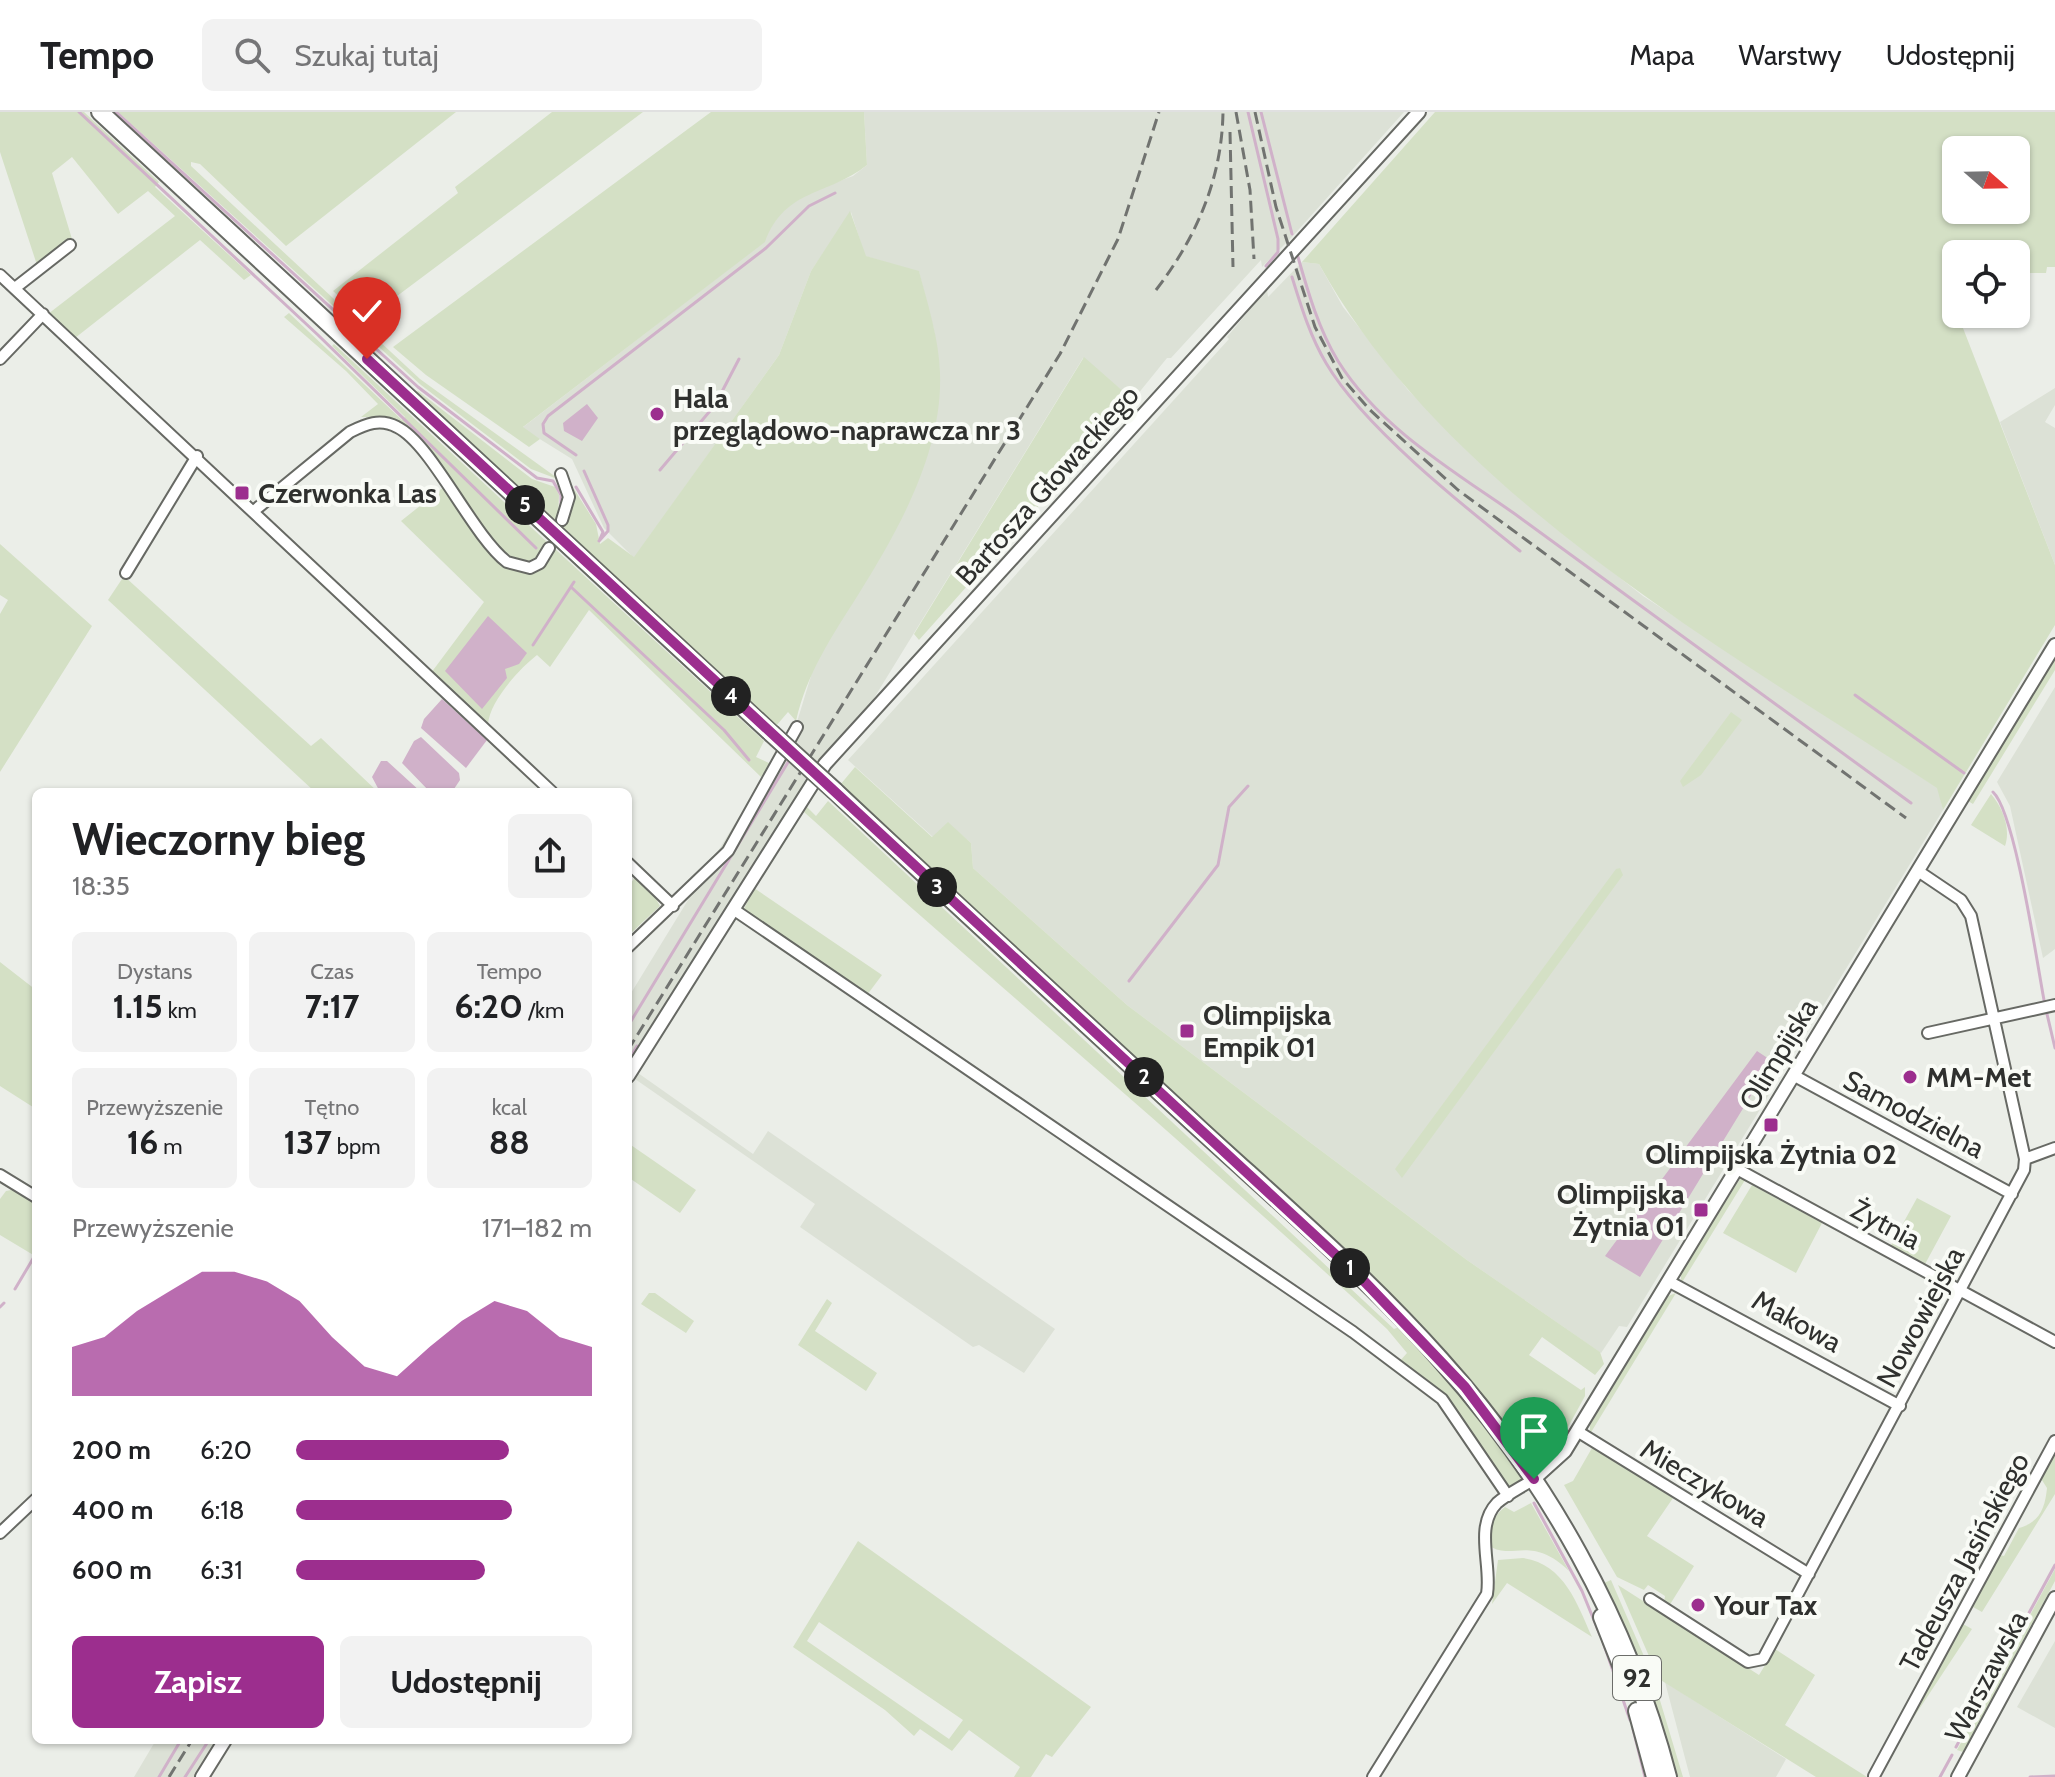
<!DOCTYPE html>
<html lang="pl">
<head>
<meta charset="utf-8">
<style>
  body { margin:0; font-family:Cabin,sans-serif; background:#f2f2f2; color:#202124; height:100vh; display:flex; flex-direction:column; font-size:30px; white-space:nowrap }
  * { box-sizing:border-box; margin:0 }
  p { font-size:26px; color:#757577 }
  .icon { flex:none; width:44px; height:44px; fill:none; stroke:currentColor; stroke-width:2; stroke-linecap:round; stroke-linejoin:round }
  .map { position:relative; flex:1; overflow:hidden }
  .details { position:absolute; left:32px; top:676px; width:600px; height:956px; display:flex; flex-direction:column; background:#fff; border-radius:12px; box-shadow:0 2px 6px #0004 }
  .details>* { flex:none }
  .needle { width:52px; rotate:110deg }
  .tools { position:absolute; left:1942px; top:24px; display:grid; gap:16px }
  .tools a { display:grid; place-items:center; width:88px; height:88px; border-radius:12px; background:#fff; box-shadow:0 2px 6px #0004; font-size:40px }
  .pin { position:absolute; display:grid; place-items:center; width:68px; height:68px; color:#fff; margin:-82px -34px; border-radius:50% 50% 50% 0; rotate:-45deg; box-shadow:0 0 8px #0007 }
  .pin .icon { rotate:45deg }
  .km { position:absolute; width:40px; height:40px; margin:-20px; border-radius:50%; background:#222; color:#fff; font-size:22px; line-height:40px; text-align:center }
  .round { display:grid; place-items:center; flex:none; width:84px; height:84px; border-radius:12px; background:#f2f2f2 }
  .summary { display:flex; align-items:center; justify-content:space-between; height:136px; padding:0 40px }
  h1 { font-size:44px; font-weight:800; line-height:60px }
  .stats { display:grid; grid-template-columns:repeat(3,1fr); gap:12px; height:136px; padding:8px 40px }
  .stats div { display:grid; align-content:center; border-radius:12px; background:#f2f2f2; text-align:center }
  .stats b { font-size:34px; font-weight:800 }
  .stats small { font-size:22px; font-weight:400 }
  .stats p { font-size:22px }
  .chart { height:224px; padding:16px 40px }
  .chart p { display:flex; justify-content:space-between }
  .chart svg { width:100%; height:144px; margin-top:8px; fill:#9c2e8e; opacity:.7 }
  .primary-button { display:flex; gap:16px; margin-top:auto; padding:16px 40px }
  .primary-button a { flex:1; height:92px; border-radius:12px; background:#9c2e8e; color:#fff; font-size:32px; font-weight:800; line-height:92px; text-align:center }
  .primary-button a+a { background:#f2f2f2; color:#202124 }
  ul { padding:0 40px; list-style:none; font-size:26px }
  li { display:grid; grid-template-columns:128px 96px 1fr; align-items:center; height:60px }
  li i { height:20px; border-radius:10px; background:#9c2e8e }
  header { display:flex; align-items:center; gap:48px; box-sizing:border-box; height:112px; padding:0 40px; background:#fff; border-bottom:2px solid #e0e0e0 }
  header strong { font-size:38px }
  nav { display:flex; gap:44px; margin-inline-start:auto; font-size:28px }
  .search { width:560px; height:72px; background:#f2f2f2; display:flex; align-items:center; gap:20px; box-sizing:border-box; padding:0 28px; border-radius:12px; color:#757577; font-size:30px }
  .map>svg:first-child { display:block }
  .built { fill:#dce1d6 }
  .green { fill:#d4e0c5; fill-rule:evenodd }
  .water { fill:#d0b1c9 }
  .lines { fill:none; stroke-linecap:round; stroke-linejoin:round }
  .stream { stroke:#d0b1c9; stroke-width:3 }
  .minor-casing { stroke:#676964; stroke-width:14 }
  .tertiary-casing { stroke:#676964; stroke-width:16 }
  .primary-casing { stroke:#676964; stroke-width:20 }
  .minor { stroke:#fff; stroke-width:10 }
  .tertiary { stroke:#fff; stroke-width:12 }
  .primary { stroke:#fff; stroke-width:16 }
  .rail { stroke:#717370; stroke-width:3; stroke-dasharray:12 6; stroke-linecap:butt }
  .primary-bridge-casing { stroke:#676964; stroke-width:20; stroke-linecap:butt }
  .primary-bridge { stroke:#fff; stroke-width:16 }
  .route-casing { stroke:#fff; stroke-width:16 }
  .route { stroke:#9c2e8e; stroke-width:10 }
  .poi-dot { fill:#9c2e8e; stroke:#f9fbf6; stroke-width:3 }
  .labels { text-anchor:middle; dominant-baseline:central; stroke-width:8; stroke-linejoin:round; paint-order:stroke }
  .shield { fill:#f9fbf6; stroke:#6c6d6a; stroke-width:2 }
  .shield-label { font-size:26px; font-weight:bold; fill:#2f302e }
  .poi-label { font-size:28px; font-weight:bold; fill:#2f302e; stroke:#f9fbf6; text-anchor:start }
  .street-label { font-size:28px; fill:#2f302e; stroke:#f9fbf6 }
</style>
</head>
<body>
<header>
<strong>Tempo</strong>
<div class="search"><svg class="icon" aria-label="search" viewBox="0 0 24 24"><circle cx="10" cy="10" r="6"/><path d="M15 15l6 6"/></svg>Szukaj tutaj</div>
<nav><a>Mapa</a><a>Warstwy</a><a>Udostępnij</a></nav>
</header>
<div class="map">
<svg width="2055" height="1665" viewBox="0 0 2055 1665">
  <rect width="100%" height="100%" fill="#ebeee8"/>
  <path class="built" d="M 864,0 L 1404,0 L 1291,126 L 1262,155 L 1261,148 L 1171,246 L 1167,246 L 1133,288 L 1083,246 L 804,700 L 638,961 L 753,1042 L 768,1019 L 1055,1217 L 1024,1261 L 979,1233 L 973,1235 L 800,1115 L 815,1092 L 635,967 L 628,977 L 628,886 L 797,610 L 814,554 L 922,357 L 934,318 L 940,268 L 934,218 L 919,160 L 865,144 L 851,100 L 811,159 L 779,243 L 634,446 L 604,416 L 572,347 L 522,316 L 764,130 L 773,108 L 802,83 L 853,64 L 867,53 Z
    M 1302,150 L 1319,152 L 1343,195 L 1408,278 L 1488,356 L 1563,421 L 1643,484 L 1938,676 L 1943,698 L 1627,1215 L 1619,1214 L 1601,1241 L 1467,1148 L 1127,893 L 973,756 L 971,731 L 948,711 L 933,725 L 848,648 L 1229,227 L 1227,225 L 1267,177 L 1268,185 Z
    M 2055,276 L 2055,293 L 2045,310 L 2055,316 L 2055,453 L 2000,310 Z
    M 2055,575 L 2055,837 L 2043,846 L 2010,694 L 1997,670 Z
    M 2055,1529 L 2055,1616 L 2017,1595 Z
    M 1665,1570 L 1786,1647 L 1776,1665 L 1690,1665 Z
    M 156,1628 L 233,1628 L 209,1665 L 134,1665 Z"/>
  <path class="green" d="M 0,0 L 84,0 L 159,70 L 155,75 L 251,163 L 244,168 L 200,128 L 75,226 L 48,202 L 175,104 L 148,79 L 118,102 L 72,45 L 52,61 L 72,127 L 37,153 L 0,40 Z
    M 118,0 L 456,0 L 286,134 L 200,52 L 191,50 L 191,54 L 420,267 L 560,368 L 531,357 L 421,273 Z
    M 552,0 L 643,0 L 365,208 L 333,179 L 458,81 L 455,75 Z
    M 711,0 L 864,0 L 867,53 C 828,84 785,76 765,130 L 523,315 L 540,327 L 529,335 L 426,263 L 393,235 Z
    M 1435,0 L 2055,0 L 2055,155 L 2047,155 L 2046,161 L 2016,161 L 2016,142 L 1956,142 L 1956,161 L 1942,162 L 2055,453 L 2055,513 L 1943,698 L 1937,676 C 1723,536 1446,382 1319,152 L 1302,150 ZM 2016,38 L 2016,98 L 1956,98 L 1956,38 Z
    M 850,99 L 866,144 L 919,159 C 928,193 939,227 940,261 C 943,340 898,419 858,483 C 832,524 807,561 796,609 L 788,600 L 776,614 L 415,281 L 418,279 L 532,367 L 555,375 L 559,383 L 558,406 L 566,407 L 574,377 L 596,412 L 600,432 L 608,426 L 634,445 L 779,243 L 811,159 Z
    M 289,201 L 402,308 L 405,305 L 332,234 L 334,232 L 547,430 L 538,447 L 520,452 L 504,443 L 408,316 L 381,305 L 361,305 L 378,292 L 346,259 L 284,205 Z
    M 1084,245 L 1133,288 L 919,528 L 914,522 Z
    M 445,374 C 471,409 515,503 554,436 L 764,629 L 756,645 L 771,652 L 761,665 L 589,498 L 550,555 L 537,543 C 519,557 489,590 488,613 L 431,561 L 484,490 L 401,409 Z
    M 0,432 L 92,514 L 0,660 L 0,502 L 8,488 L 0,483 Z
    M 124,464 L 311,634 L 321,626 L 378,680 L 315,680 L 108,488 Z
    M 2055,545 L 2055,558 L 1973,692 L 1968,689 Z
    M 1731,600 L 1742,608 L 1701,663 L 1683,675 L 1680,669 Z
    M 855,655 L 932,725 L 948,710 L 971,731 L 973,756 L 1127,893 L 1467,1148 L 1600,1240 L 1604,1252 L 1595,1263 L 1542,1225 L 1529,1243 L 1581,1278 L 1585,1275 L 1585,1284 L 1550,1348 L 1535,1352 L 1518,1325 L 1510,1321 L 1432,1227 L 1256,1058 L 840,673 Z
    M 1991,682 C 2003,696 2011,717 2005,734 L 1971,713 Z
    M 828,689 L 1394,1217 L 1399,1215 L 1480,1305 L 1522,1364 L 1520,1371 L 1511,1377 L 1504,1372 L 1447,1286 L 1399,1250 L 1407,1241 L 1387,1217 C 1197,1040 997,874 804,700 L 807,695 L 816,704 Z
    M 1620,756 L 1623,763 L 1402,1066 L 1395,1057 L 1616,757 Z
    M 636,764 L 652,780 L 660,794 L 631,821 L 628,818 L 628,775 Z
    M 754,776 L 882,863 L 867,883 L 743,799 Z
    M 0,850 L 36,878 L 36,997 L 0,974 Z
    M 628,1031 L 696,1078 L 680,1101 L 628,1065 Z
    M 1740,1067 L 1745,1068 L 1681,1172 L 1681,1160 Z
    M 1752,1073 L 1822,1111 L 1796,1161 L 1723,1121 Z
    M 16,1077 L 36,1089 L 35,1144 L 0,1123 L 0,1087 L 6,1079 Z
    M 1917,1086 L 1951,1104 L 1924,1154 L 1890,1135 Z
    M 649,1181 L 655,1181 L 694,1209 L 686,1221 L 641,1192 Z
    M 1676,1181 L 1590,1322 L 1590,1313 L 1668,1184 Z
    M 827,1187 L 832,1191 L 815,1219 L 877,1261 L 866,1279 L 798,1233 Z
    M 1592,1336 L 1673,1386 L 1647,1424 L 1694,1454 L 1669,1494 L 1664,1491 L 1665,1484 L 1648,1473 L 1644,1478 L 1617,1465 L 1564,1373 L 1573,1369 Z
    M 2055,1339 L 2055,1382 L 1982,1500 L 1973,1495 L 2000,1443 L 2004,1444 L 2019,1416 C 2040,1410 2045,1396 2047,1376 L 2040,1365 Z
    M 1531,1391 L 1569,1459 C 1531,1422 1512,1449 1490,1434 C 1490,1417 1491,1406 1505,1395 L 1514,1400 Z
    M 858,1429 L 1091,1595 L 1052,1645 L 1046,1642 L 1031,1665 L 1014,1665 L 1020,1655 L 969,1618 L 952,1639 L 920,1617 L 914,1624 L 885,1598 L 793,1535 ZM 819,1510 L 963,1608 L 949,1627 L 807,1529 Z
    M 1523,1446 C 1564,1452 1577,1491 1592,1525 L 1507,1471 L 1492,1492 L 1498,1448 Z
    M 2055,1457 L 2055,1469 L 1963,1640 L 1957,1638 Z
    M 1611,1468 L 1653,1565 L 1683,1665 L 1676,1665 L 1634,1536 L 1604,1471 Z
    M 1618,1473 L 1759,1563 L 1775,1537 L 1815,1563 L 1785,1613 L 1867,1665 L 1816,1665 L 1659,1567 Z
    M 1963,1512 L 1972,1517 L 1910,1611 L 1909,1608 Z"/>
  <path class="water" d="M 587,292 L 598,306 L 582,329 L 564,319 L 563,311 Z
    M 488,504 L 527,541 L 519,552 L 505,557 L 507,566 L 482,597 L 445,559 Z
    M 442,587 L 487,628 L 466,656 L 421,616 L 424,607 Z
    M 421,625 L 459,661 L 460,668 L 452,680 L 430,680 L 402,651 L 414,629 Z
    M 381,649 L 387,649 L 421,680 L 380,680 L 372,665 Z
    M 1757,939 L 1772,949 L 1640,1165 L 1605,1144 Z"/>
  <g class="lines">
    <path class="stream" d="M 79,0 L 318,223 L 536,436
      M 116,0 L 418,275 L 537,366 L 553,369 L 561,383 L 561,393
      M 1248,0 L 1278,127 L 1278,140 L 1266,154
      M 1261,0 L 1292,122
      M 1298,145 C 1308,180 1319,218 1338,249 C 1380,316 1452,358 1515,402 L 1911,691
      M 1292,165 C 1301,194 1310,224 1326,251 C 1363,314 1461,392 1520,439
      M 576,343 L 544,321 L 543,312 L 548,304 L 766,136 L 809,94 L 835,81
      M 660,358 L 715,293 L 739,247
      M 584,359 L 608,413 L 608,419 L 599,429
      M 576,375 L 603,420 L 600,427
      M 571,475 L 724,618 L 749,648
      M 533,533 L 574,470
      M 1855,583 L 1964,661
      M 1993,680 C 2015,700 2037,851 2044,888
      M 1129,869 L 1218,753 L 1229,695 L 1248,674
      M 2047,902 L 2055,936
      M 628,914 L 790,647
      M 628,949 L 637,934
      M 15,1177 L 34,1145
      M 0,1195 L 4,1191
      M 1534,1391 L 1582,1479 L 1600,1523
      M 1603,1530 L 1630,1608
      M 1633,1617 L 1645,1665
      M 1956,1635 L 2055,1453
      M 159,1665 L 181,1628
      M 185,1665 L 209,1628
      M 1940,1665 L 1952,1643
      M 2030,1665 L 2055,1664"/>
    <defs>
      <path id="minor" d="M 0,163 L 552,680
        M 15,176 L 70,133
        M 0,247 L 43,202
        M 561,362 L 569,385 L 562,408
        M 255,398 L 350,320 C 366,312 380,306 397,315 C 432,332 472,423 507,450 L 530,456 L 540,451 L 549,436
        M 126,461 L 197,344
        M 628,751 L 673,794
        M 733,797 L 1353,1220 L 1442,1287 L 1508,1384
        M 628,835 L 728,739 L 797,615
        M 1928,921 L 2055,893
        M 1793,963 L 2012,1082
        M 2025,1047 L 2055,1036
        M 1737,1057 L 2055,1230
        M 0,1063 L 36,1085
        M 1668,1169 L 1900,1294
        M 1577,1319 L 1809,1462
        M 0,1421 L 36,1387
        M 1650,1487 L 1748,1550 L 1763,1547 L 2024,1058 L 2025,1047 L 1971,804 L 1961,788 L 1918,759
        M 1874,1664 L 2055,1329
        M 1373,1665 L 1487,1482 C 1492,1453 1474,1415 1497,1391 C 1507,1382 1522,1375 1534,1367"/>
      <path id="tertiary" d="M 628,964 L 825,652 L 1419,0
        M 1534,1367 L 1565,1339 L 2055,533
        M 202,1665 L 225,1628
        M 1958,1665 L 2055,1486"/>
      <path id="primary" d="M 100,0 L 771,621
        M 835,679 C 956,793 1080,906 1202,1019 C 1283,1093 1367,1165 1440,1247 C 1547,1366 1628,1510 1668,1665
        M 1602,1505 L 1623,1558
        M 1637,1599 L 1655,1665"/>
    </defs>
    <use href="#minor" class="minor-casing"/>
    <use href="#tertiary" class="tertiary-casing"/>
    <use href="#primary" class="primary-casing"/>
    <use href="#minor" class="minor"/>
    <use href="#tertiary" class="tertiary"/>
    <use href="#primary" class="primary"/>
    <path class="rail" d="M 1236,0 L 1250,78 L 1254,147
      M 1255,0 L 1276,95 L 1315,215 L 1342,266 L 1370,298 L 1458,378 L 1906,706
      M 1230,20 L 1233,155
      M 1156,178 C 1196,126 1222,67 1223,0
      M 628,938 L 1060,242 L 1118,127 L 1159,0
      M 169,1665 L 192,1628"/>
    <defs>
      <path id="primary-bridge" d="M 771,621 L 835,679"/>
    </defs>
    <use href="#primary-bridge" class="primary-bridge-casing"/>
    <use href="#primary-bridge" class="primary-bridge"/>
  </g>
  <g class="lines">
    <defs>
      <path id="route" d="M 367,247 L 1363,1168 L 1465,1275 L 1534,1367"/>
    </defs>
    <use href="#route" class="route-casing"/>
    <use href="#route" class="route"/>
  </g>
  <g class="poi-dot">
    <circle cx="657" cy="302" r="8"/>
    <rect x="234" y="373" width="16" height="16" rx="4"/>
    <rect x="1179" y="911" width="16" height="16" rx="4"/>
    <circle cx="1910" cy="965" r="8"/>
    <rect x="1763" y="1005" width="16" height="16" rx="4"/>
    <rect x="1693" y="1090" width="16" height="16" rx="4"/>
    <circle cx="1698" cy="1493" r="8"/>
  </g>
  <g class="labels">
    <rect class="shield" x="1613" y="1544" width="48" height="44" rx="6"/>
    <g class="shield-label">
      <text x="1637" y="1566">92</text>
    </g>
    <g class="poi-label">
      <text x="673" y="286">Hala<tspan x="673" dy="32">przeglądowo-naprawcza nr 3</tspan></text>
      <text x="258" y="381">Czerwonka Las</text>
      <text x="1203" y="903">Olimpijska<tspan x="1203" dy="32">Empik 01</tspan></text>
      <text x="1926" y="965">MM-Met</text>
      <text x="1771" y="1042" text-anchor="middle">Olimpijska Żytnia 02</text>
      <text x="1685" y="1082" text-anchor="end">Olimpijska<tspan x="1685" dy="32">Żytnia 01</tspan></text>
      <text x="1714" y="1493">Your Tax</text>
    </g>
    <g class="street-label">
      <text transform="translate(1047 373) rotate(-48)">Bartosza Głowackiego</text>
      <text transform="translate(1778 942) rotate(-59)">Olimpijska</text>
      <text transform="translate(1914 1002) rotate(28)">Samodzielna</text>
      <text transform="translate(1886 1112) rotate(28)">Żytnia</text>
      <text transform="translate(1920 1205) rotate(-62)">Nowowiejska</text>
      <text transform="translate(1797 1209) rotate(29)">Makowa</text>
      <text transform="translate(1705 1371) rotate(31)">Mieczykowa</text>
      <text transform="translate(1964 1450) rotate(-62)">Tadeusza Jasińskiego</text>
      <text transform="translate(1986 1564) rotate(-62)">Warszawska</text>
    </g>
  </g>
</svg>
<div class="tools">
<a><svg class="needle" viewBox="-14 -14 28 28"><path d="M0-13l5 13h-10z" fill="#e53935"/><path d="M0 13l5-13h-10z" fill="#757577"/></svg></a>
<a><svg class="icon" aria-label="locate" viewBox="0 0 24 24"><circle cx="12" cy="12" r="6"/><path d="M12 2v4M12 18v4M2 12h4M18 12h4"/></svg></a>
</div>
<div class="pin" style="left:1534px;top:1367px;background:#1e9e55"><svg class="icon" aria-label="arrive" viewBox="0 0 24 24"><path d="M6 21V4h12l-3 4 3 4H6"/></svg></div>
<div class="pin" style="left:367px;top:247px;background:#d93025"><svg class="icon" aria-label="check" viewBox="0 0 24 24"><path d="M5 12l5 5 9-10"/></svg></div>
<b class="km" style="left:1350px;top:1156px">1</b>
<b class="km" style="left:1144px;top:965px">2</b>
<b class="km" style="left:937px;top:775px">3</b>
<b class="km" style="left:731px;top:584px">4</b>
<b class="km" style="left:525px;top:393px">5</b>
<section class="details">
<div class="summary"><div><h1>Wieczorny bieg</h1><p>18:35</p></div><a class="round"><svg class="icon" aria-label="share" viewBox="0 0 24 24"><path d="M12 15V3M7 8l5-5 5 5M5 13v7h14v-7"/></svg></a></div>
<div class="stats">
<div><p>Dystans</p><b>1.15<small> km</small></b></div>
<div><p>Czas</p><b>7:17</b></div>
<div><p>Tempo</p><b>6:20<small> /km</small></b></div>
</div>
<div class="stats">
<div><p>Przewyższenie</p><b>16<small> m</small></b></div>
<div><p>Tętno</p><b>137<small> bpm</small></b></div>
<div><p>kcal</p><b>88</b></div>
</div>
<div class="chart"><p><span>Przewyższenie</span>171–182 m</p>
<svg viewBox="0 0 160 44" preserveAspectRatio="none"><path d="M0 44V29L10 26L20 18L30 12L40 6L50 6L60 9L70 15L80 26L90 35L100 38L110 29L120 21L130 15L140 18L150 26L160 29V44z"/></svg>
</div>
<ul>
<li><b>200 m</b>6:20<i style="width:72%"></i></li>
<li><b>400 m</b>6:18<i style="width:73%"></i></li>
<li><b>600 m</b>6:31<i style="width:64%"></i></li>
</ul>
<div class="primary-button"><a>Zapisz</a><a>Udostępnij</a></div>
</section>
</div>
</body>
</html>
